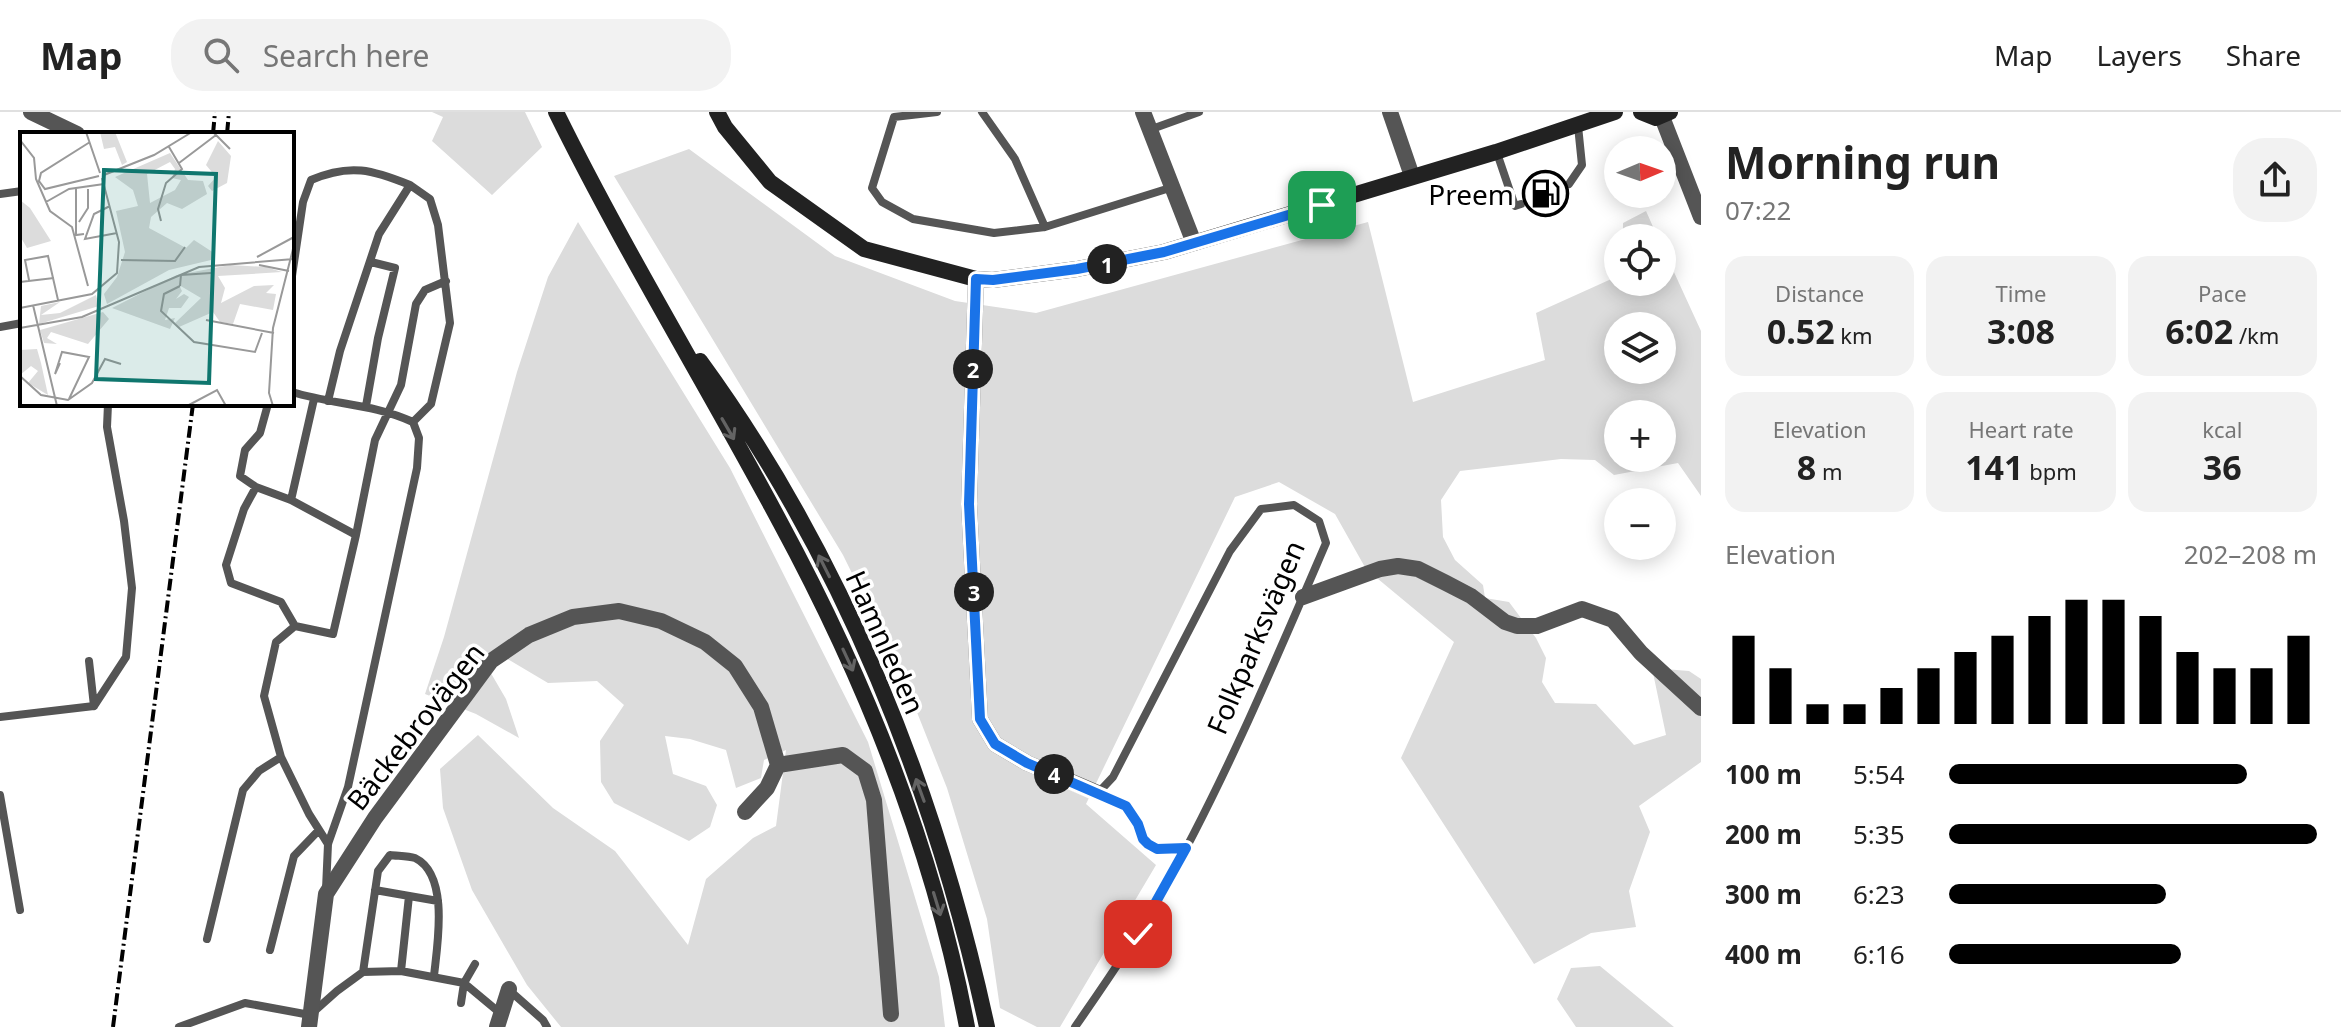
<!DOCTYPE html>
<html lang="en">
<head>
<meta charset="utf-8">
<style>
  body { margin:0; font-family:"Noto Sans",sans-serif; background:#f2f2f2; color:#222; height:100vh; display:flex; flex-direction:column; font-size:30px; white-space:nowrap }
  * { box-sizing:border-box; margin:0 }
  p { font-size:26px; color:#767676 }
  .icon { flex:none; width:44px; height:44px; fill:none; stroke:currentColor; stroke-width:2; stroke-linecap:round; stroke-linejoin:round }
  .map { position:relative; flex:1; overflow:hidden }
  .details { display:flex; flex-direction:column; background:#fff; width:640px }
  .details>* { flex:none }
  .needle { width:52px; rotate:88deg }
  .fabs { position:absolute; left:1604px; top:24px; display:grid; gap:16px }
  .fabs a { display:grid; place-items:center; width:72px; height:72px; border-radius:50%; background:#fff; box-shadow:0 4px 20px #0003; font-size:40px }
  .pin { position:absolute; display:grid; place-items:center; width:68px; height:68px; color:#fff; margin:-34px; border-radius:16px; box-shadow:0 4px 12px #0006 }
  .km { position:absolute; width:40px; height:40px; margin:-20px; border-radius:50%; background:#222; color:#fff; font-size:22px; line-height:40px; text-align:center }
  .round { display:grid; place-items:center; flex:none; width:84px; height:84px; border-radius:32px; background:#f2f2f2 }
  .headline { display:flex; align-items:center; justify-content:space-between; height:136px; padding:0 24px }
  h1 { font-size:44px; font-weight:700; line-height:60px }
  .metrics { display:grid; grid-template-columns:repeat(3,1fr); gap:12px; height:136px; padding:8px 24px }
  .metrics div { display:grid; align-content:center; border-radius:20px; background:#f2f2f2; text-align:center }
  .metrics b { font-size:34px; font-weight:700 }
  .metrics small { font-size:22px; font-weight:400 }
  .metrics p { font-size:22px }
  .chart { height:224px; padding:16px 24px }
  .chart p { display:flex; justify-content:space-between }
  .chart svg { width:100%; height:144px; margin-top:8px; stroke:#000; stroke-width:6 }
  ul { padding:0 24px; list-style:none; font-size:26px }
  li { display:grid; grid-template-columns:128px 96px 1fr; align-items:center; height:60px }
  li i { height:20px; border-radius:10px; background:#000 }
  header { display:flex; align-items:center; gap:48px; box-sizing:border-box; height:112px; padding:0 40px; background:#fff; border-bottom:2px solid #e0e0e0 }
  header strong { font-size:38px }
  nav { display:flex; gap:44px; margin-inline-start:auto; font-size:28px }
  .search { width:560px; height:72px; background:#f2f2f2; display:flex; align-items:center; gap:20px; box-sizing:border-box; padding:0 28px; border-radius:32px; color:#767676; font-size:30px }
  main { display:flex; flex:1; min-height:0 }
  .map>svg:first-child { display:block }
  .green { fill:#dcdcdc; fill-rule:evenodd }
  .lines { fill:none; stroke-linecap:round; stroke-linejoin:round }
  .lane { stroke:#555; stroke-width:8 }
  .street { stroke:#555; stroke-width:16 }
  .secondary { stroke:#222; stroke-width:16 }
  .rail { stroke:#000; stroke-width:4; stroke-dasharray:12 4 2 4; stroke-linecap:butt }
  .oneway { stroke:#646464 }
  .route-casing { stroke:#fff; stroke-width:16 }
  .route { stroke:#1a73e8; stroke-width:10 }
  .labels { text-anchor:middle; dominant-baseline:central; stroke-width:7; stroke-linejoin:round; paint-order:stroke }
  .poi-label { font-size:28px; fill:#000; stroke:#fff; text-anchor:end }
  .street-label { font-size:28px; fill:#000; stroke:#fff }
  .inset-road { fill:none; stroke:#999; stroke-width:2 }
  .view { fill:#0f766e; fill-opacity:0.15; stroke:#0f766e; stroke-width:4 }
  .inset-edge { fill:none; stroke:#000; stroke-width:4 }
</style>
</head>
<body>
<header>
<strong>Map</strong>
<div class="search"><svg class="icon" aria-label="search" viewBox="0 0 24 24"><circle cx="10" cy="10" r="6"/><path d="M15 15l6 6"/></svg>Search here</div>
<nav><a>Map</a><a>Layers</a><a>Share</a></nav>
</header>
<main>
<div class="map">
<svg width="1701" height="915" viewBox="0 0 1701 915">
  <rect width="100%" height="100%" fill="#fff"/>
  <path class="green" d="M 432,0 L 525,0 L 542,35 L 492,83 L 432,29 L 443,5 Z
    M 689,37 L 835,144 L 955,189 L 1036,201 L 1368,110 L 1413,290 L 1545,248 L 1536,201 L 1618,164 L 1618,170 L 1662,170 L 1662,134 L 1701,219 L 1701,384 L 1678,351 L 1614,363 L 1595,348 L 1561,347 L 1460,359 L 1441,388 L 1443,425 L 1455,448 L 1483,473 L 1485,486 L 1509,490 L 1536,526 L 1546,546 L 1542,570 L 1555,591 L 1596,592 L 1634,633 L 1666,623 L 1652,556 L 1689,559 L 1701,567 L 1701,650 L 1639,694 L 1650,720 L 1629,779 L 1636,815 L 1591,821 L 1534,852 L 1401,646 L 1454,530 L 1366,457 L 1335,402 L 1279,370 L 1235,385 L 1086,692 L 1156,753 L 1060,915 L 1037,915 L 1000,896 L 987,807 L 947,676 L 903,565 L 843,443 L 614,64 ZM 1618,214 L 1662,214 L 1662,258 L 1618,258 ZM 1618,302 L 1662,302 L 1662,346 L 1618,346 Z
    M 1646,99 L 1658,126 L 1623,126 L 1623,111 Z
    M 578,110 L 730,356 L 868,630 L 939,865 L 945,915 L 561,915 L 527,873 L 472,778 L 443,696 L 440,657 L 478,623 L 553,696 L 615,739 L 688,833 L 706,767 L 753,726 L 776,714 L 786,638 L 764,648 L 761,666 L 736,676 L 726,638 L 690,627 L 665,624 L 673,662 L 706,674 L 717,693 L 710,715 L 689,729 L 614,691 L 601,670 L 600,629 L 624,593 L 597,569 L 548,571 L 494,539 L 485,551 L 506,587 L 519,626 L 476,602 L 425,582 L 444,525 L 517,260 L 548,165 Z
    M 1600,854 L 1674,915 L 1576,915 L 1557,887 L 1571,856 Z"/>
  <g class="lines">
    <path class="lane" d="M 937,0 L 894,5 L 872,76 L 882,90 L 913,107 L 994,121 L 1045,115 L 1173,75
      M 982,0 L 1015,47 L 1045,115
      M 1149,18 L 1199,0
      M 1497,41 L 1515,94 L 1521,92
      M 1569,72 L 1582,53 L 1578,14
      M 0,82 L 22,79
      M 292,164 L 303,90 L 311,68 C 350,51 373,58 410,73
      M 0,215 L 22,211
      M 292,280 C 334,293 372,291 413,310 L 419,326 L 417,356 L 348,675 L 328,732 L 326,777
      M 328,289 L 340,239 L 379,122 L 410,73 L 430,87 L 438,113 L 450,211 L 431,292 L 413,310
      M 268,292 L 260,321 L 245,338 L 240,364 L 256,375 L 291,388 L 356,423 L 333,522 L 295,514 L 276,530 L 264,584 L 281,645 L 309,702 L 328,732
      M 366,294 L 378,226 L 395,156 L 371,150
      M 256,375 L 244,397 L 226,453 L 231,471 L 281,490 L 295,514
      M 291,388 L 314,287
      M 356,423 L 375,328 L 401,273 L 416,192 L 425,178 L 446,169
      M 94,594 L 126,545 L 132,476 L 124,409 L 107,315 L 108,292
      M 0,605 L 94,594 L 89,549
      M 0,683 L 20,798
      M 375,778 L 438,789
      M 207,827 L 243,678 L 259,659 L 281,645
      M 270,838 L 294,744 L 319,718
      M 401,859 L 409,784
      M 363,860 L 378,759 L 390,743 C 397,744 408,744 415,746 C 450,763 437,834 434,864
      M 509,878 L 543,908 L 547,915
      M 461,891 L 464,871 L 475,852
      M 179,915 L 245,891 L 310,903 L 337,879 L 363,860 L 401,859 L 464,871 L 500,901
      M 1075,915 C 1104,873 1133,832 1158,788 C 1223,673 1274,552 1326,431 L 1319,409 L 1294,393 L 1261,397 L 1230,439 L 1113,665 L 1098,681 C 1106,685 1120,689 1127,695 C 1157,723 1124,738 1186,736"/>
    <path class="street" d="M 31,0 L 77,22
      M 1143,0 L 1194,131
      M 1390,0 L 1412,64
      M 1662,5 L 1701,105
      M 976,167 L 969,392 L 980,607 L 995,632 L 1027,651 L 1098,681
      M 1303,485 L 1380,457 L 1398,454 L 1418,457 L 1446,471 L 1471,484 L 1505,510 L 1517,514 L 1537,514 L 1582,497 L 1613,508 L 1641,541 L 1701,596
      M 778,653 L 843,643 L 865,659 L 874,688 L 891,902
      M 309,915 L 326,782 L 375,706 L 491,549 L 529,523 L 573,505 L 619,499 L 661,509 L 705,530 L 735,554 L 761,595 L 778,653 L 767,676 L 745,700
      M 497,915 L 509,877"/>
    <path class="secondary" d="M 556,0 C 625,140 707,273 780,410 C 865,567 934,739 967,915
      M 717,0 L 725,15 L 770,70 L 864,137 L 976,167 L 993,168 L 1077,157 L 1164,140 L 1496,40 L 1615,0
      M 1641,0 L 1656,6 L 1670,0
      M 700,249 C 843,445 936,679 987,915"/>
    <path class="rail" d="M 213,22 L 215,0
      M 227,22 L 229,0
      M 113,915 L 193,292"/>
  </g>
  <defs><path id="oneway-shaft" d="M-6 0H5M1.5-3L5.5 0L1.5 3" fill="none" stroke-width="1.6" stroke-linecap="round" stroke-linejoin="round" transform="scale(2)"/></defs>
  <g class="oneway">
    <use href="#oneway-shaft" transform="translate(728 317) rotate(60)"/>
    <use href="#oneway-shaft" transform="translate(824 454) rotate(-117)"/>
    <use href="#oneway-shaft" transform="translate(848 548) rotate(65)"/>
    <use href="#oneway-shaft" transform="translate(920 678) rotate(-110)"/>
    <use href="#oneway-shaft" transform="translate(937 792) rotate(73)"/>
  </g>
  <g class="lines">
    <defs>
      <path id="route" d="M 1138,822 L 1186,736 L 1157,737 L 1148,732 L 1143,727 L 1138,712 L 1126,694 L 1027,651 L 995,632 L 980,607 L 969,392 L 976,167 L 993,168 L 1077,157 L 1164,140 L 1322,93"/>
    </defs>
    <use href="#route" class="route-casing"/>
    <use href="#route" class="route"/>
  </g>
  <defs>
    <symbol id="fuel-ring" viewBox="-11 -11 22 22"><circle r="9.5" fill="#fff" stroke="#000" stroke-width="1.5"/><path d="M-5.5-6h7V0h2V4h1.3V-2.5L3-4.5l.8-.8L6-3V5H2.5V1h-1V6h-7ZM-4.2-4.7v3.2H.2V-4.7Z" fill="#000"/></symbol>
  </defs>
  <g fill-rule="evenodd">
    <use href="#fuel-ring" x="1520" y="56" width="51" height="51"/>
  </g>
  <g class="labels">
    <g class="poi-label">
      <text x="1514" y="82">Preem</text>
    </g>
    <g class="street-label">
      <text transform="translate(1255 525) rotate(-67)">Folkparksvägen</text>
      <text transform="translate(886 530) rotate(66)">Hamnleden</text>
      <text transform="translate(415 614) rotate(-52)">Bäckebrovägen</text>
    </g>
  </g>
  <g transform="translate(20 20)">
    <rect width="274" height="274" fill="#fff"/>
    <path d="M 80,0 L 95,0 L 107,30 L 102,33 L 95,15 L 84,17 ZM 198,9 L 211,24 L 207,51 L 192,59 L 188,54 L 196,45 L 186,33 ZM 150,21 L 168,48 L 183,49 L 187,62 L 162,77 L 147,71 L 131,85 L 129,96 L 166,116 L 174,108 L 194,121 L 191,128 L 149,138 L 87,172 L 84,162 L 97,145 L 105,120 L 96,79 L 118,74 L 113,58 L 95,45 ZM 150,30 L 155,37 L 152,46 L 161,48 L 155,58 L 130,71 L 127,42 ZM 0,68 L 10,76 L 31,109 L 7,116 L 0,104 ZM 210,133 L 246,135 L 262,140 L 198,144 L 205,156 L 201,171 L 234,154 L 254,153 L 246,161 L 256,162 L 253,178 L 220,172 L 213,192 L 200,190 L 193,180 L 159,195 L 155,191 L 181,166 L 159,153 L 162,159 L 156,167 L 164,162 L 169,165 L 161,176 L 149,176 L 145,188 L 155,186 L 150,197 L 92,176 L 157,143 ZM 76,163 L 79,174 L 19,192 L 21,174 L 40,170 L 21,183 L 40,181 ZM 83,180 L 89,187 L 68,212 L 31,200 L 27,206 L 37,212 L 24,211 L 20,198 ZM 17,217 L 21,231 L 28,263 L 8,251 L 18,239 L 11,234 L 0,243 L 0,218 Z" fill="#dcdcdc" fill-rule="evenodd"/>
    <path class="inset-road" d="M 66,0 L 80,41M 193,0 L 210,17M 0,8 L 14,26 L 16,47 L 30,79 L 52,95 L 68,154M 70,10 L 21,41 L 19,49 L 25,57 L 79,44M 159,31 L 196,3M 84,43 L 134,23 L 172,0M 56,57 L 56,103 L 64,102M 26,70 L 49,57 L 84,52M 90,74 L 74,82 L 65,107 L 97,101M 141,89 L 138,77 L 146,51 L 162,37 L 149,15M 59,90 L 68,76 L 68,57M 237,125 L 274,105M 101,128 L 155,129 L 165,115M 239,133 L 269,139M 9,148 L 5,128 L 28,124 L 38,168M 0,150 L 34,146M 160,154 L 144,162 L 141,179 L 174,210 L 235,220 L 242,201M 160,154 L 161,143 L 191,141M 13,173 L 37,274M 0,176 L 72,162 L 97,141 L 99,110 L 82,46M 186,188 L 254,201M 0,196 L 62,185 L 179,135 L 274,127M 40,231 L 35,242 L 42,220 L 69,225 L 49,267M 0,244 L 21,263 L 48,268 L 72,251 L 85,227 L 101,232M 167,274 L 197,258 L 206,274M 253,274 L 249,261 L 253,196 L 274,113"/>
    <path class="view" d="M 84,38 L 196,42 L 189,251 L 76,247 Z"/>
    <rect width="274" height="274" class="inset-edge"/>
  </g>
</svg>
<div class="fabs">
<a><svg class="needle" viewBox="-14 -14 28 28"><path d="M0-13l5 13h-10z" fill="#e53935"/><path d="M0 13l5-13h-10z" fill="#767676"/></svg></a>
<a><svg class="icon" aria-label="locate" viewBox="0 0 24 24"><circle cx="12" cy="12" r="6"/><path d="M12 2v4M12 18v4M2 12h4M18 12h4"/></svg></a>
<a><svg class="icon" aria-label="layers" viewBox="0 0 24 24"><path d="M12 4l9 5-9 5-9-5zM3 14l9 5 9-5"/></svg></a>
<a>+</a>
<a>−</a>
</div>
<div class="pin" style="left:1322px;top:93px;background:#1e9e55"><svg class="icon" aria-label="arrive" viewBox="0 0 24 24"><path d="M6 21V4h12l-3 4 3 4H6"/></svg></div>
<div class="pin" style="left:1138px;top:822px;background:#d93025"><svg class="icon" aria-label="check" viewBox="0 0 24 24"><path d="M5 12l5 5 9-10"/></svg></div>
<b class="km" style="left:1107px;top:152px">1</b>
<b class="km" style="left:973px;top:257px">2</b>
<b class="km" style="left:974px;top:480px">3</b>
<b class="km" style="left:1054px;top:662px">4</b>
</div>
<section class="details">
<div class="headline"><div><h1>Morning run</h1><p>07:22</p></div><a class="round"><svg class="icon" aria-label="share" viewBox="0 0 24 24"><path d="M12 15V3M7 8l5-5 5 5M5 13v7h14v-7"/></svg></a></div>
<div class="metrics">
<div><p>Distance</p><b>0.52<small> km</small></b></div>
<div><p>Time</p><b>3:08</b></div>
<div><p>Pace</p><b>6:02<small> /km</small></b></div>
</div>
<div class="metrics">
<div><p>Elevation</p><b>8<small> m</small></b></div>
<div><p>Heart rate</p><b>141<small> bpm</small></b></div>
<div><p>kcal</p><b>36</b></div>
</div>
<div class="chart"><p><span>Elevation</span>202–208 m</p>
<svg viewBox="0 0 160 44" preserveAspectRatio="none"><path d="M5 44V17M15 44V27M25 44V38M35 44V38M45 44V33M55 44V27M65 44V22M75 44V17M85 44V11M95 44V6M105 44V6M115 44V11M125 44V22M135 44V27M145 44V27M155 44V17"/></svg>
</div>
<ul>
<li><b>100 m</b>5:54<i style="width:81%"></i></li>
<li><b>200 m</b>5:35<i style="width:100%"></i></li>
<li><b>300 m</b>6:23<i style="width:59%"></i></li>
<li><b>400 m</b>6:16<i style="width:63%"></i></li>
</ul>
</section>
</main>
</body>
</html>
